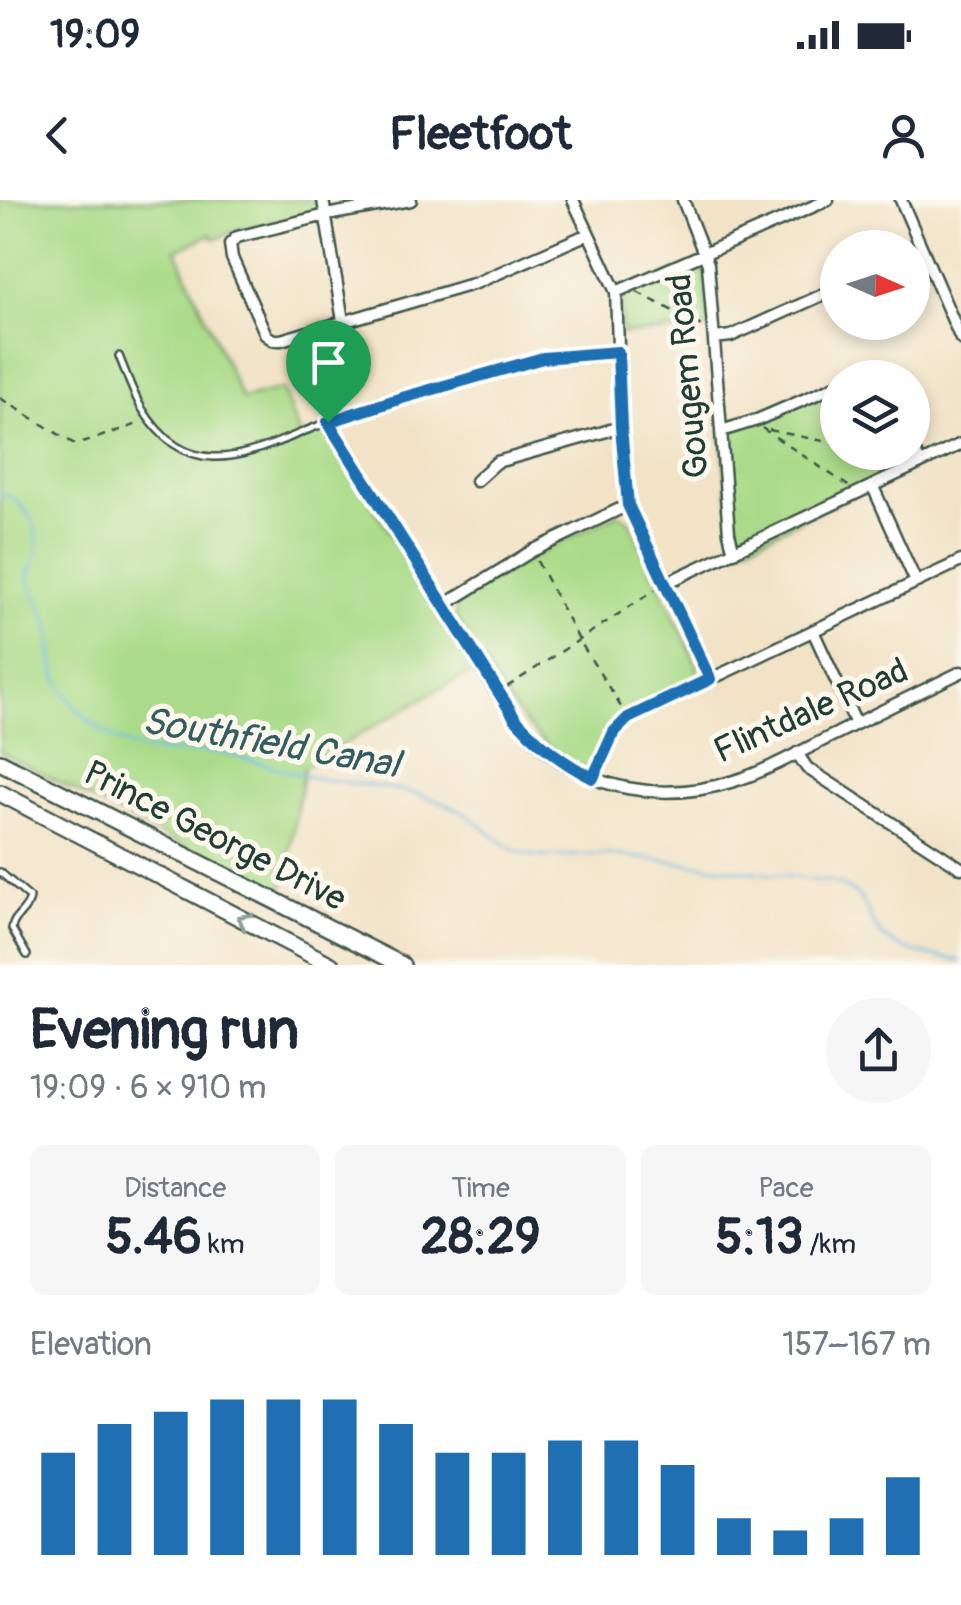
<!DOCTYPE html>
<html lang="en">
<head>
<meta charset="utf-8">
<style>
  body { margin:0; font-family:Pangolin,sans-serif; background:#f6f6f7; color:#1f2937; height:100vh; display:flex; flex-direction:column; font-size:38px; white-space:nowrap }
  * { box-sizing:border-box; margin:0 }
  p { font-size:32px; color:#747a83 }
  .icon { flex:none; width:55px; height:55px; fill:none; stroke:currentColor; stroke-width:2; stroke-linecap:round; stroke-linejoin:round }
  .map { position:relative; height:765px; overflow:hidden }
  .sheet { display:flex; flex-direction:column; background:#fff; flex:1 }
  .sheet>* { flex:none }
  .needle { width:65px; rotate:93deg }
  .buttons { position:absolute; left:820px; top:30px; display:grid; gap:20px }
  .buttons a { display:grid; place-items:center; width:110px; height:110px; border-radius:50%; background:#fff; box-shadow:0 5px 15px #0003; font-size:50px }
  .pin { position:absolute; display:grid; place-items:center; width:85px; height:85px; color:#fff; margin:-102px -42px; border-radius:50% 50% 50% 0; rotate:-45deg; box-shadow:0 0 10px #0007 }
  .pin .icon { rotate:45deg }
  .round { display:grid; place-items:center; flex:none; width:105px; height:105px; border-radius:52px; background:#f6f6f7 }
  .overview { display:flex; align-items:center; justify-content:space-between; height:170px; padding:0 30px }
  h1 { font-size:55px; font-weight:800; line-height:75px }
  .stats { display:grid; grid-template-columns:repeat(3,1fr); gap:15px; height:170px; padding:10px 30px }
  .stats div { display:grid; align-content:center; border-radius:15px; background:#f6f6f7; text-align:center }
  .stats b { font-size:50px; font-weight:800 }
  .stats small { font-size:28px; font-weight:400 }
  .stats p { font-size:28px }
  .chart { height:280px; padding:20px 30px }
  .chart p { display:flex; justify-content:space-between }
  .chart svg { width:100%; height:180px; margin-top:10px; stroke:#1f6fb2; stroke-width:6 }
  .status { display:flex; justify-content:space-between; align-items:center; height:70px; padding:0 50px; background:#fff; direction:ltr }
  .status svg { height:28px; fill:currentColor }
  header { display:flex; justify-content:space-between; align-items:center; height:130px; padding:0 30px; background:#fff; font-size:45px; font-weight:800 }
  .map>svg:first-child { display:block }
  .green { fill:#abdb8a; stroke:#658c5f; stroke-width:2.5 }
  .lines { fill:none; stroke-linecap:round; stroke-linejoin:round }
  .stream { stroke:#6ab8e4; stroke-width:2.5 }
  .service-casing { stroke:#3f564a; stroke-width:10 }
  .minor-casing { stroke:#3f564a; stroke-width:15 }
  .primary-casing { stroke:#3f564a; stroke-width:20 }
  .path { stroke:#3f564a; stroke-width:2.5; stroke-dasharray:8 8; stroke-linecap:butt }
  .service { stroke:#fff; stroke-width:5 }
  .minor { stroke:#fff; stroke-width:10 }
  .primary { stroke:#fff; stroke-width:15 }
  .oneway { stroke:#8f9e9a }
  .route-casing { stroke:#fff; stroke-width:20 }
  .route { stroke:#1f6fb2; stroke-width:12 }
  .labels { text-anchor:middle; dominant-baseline:central; stroke-width:10; stroke-linejoin:round; paint-order:stroke }
  .street-label { font-size:35px; fill:#1f3d34; stroke:#fbf7ec }
  .water-label { font-size:38px; font-style:italic; fill:#325c60; stroke:#fbf7ec }
</style>
</head>
<body>
<div class="status"><b>19:09</b><svg viewBox="0 0 49 12"><path d="M0 12V9h3v3zM5 12V6h3v6zM10 12V3h3v9zM15 12V0h3v12zM26 1h20v11H26zM47 4h2v5h-2z"/></svg></div>
<header><svg class="icon" aria-label="back" viewBox="0 0 24 24"><path d="M15 5l-7 7 7 7"/></svg>Fleetfoot<svg class="icon" aria-label="person" viewBox="0 0 24 24"><circle cx="12" cy="8" r="4"/><path d="M4 21q1-7 8-7t8 7"/></svg></header>
<div class="map">
<svg width="961" height="765" viewBox="0 0 961 765">
  <rect width="100%" height="100%" fill="#fbf7ec"/>
  <filter id="ink" filterUnits="userSpaceOnUse"><feTurbulence type="fractalNoise" baseFrequency=".01" numOctaves="2"/><feDisplacementMap in="SourceGraphic" scale="20" xChannelSelector="R" yChannelSelector="G"/><feConvolveMatrix kernelMatrix="1 2 1 2 8 2 1 2 1" color-interpolation-filters="sRGB"/></filter>
  <filter id="wash" filterUnits="userSpaceOnUse"><feTurbulence type="fractalNoise" baseFrequency=".0048" numOctaves="4" result="noise"/><feDisplacementMap in="SourceGraphic" scale="40" xChannelSelector="R" yChannelSelector="G"/><feGaussianBlur stdDeviation="2.25" result="paint"/><feColorMatrix in="noise" values="0 0 0 0 0 0 0 0 0 0 0 0 0 0 0 0 0 1.4 0 .05"/><feComposite in="paint" operator="in"/></filter>
  <g filter="url(#wash)">
    <rect width="100%" height="100%" fill="#f2e3c7"/>
    <path class="green" d="M 0,0 L 318,0 L 316,9 L 311,14 L 243,28 L 214,39 L 211,34 L 176,50 L 242,199 L 282,189 L 300,236 L 322,230 L 329,235 L 476,470 L 432,493 L 304,567 L 282,697 L 0,552 Z
      M 692,64 L 698,64 L 705,73 L 709,129 L 622,134 L 621,100 L 626,93 Z
      M 837,185 L 838,252 L 912,252 L 920,263 L 734,352 L 721,231 Z
      M 616,315 L 622,315 L 629,321 L 698,467 L 697,480 C 675,491 632,506 616,522 C 605,532 601,563 589,567 C 582,570 574,564 568,561 C 516,527 488,468 456,417 L 455,408 L 459,400 L 522,362 Z"/>
    <g class="lines">
      <path class="stream" d="M 0,294 C 25,298 40,328 37,352 C 36,362 28,370 29,381 C 30,389 44,410 48,421 C 53,437 51,450 54,466 C 58,491 82,517 103,531 C 149,564 170,547 218,553 C 249,557 277,570 306,576 C 338,583 372,584 403,591 C 425,596 448,603 467,615 C 487,628 506,651 530,655 C 557,659 586,653 613,655 C 686,662 759,673 831,682 C 879,695 859,722 891,742 C 910,754 939,756 961,761"/>
    </g>
  </g>
  <g filter="url(#ink)">
    <g class="lines">
      <defs>
        <path id="service" d="M 119,156 C 126,173 132,191 141,207 C 192,292 256,249 328,222
          M 0,672 L 30,698 C 28,711 13,716 12,729 L 27,755"/>
        <path id="minor" d="M 323,0 L 343,121
          M 411,0 L 326,15 L 237,37 L 230,44 L 232,58 L 266,135 L 273,140 L 281,140 L 476,83 L 588,34
          M 573,0 L 616,92 L 621,227 L 628,305 L 710,479
          M 683,0 L 708,64 L 729,333 L 734,352
          M 901,0 L 961,139
          M 616,92 L 828,0
          M 714,138 L 731,136 L 838,88
          M 617,152 L 543,158 L 402,198 L 328,222 L 497,493 C 509,509 520,527 535,541 C 589,592 665,603 734,581 C 770,570 804,549 838,533 C 879,512 920,492 961,472
          M 721,231 L 757,220 L 838,185
          M 912,246 L 920,263
          M 476,281 L 497,262 L 621,227
          M 873,287 L 916,382
          M 664,384 L 961,244
          M 444,405 L 532,351 L 628,305
          M 813,431 L 856,524
          M 797,553 L 807,568 L 961,668
          M 593,579 L 614,532 L 628,518 L 961,361"/>
        <path id="primary" d="M 0,562 L 402,765
          M 0,593 L 331,765"/>
      </defs>
      <use href="#service" class="service-casing"/>
      <use href="#minor" class="minor-casing"/>
      <use href="#primary" class="primary-casing"/>
      <path class="path" d="M 637,92 L 705,128
        M 0,198 L 76,245 L 141,223
        M 762,228 L 850,287
        M 769,230 L 838,244
        M 537,361 L 579,440 L 623,510
        M 507,487 L 655,390"/>
      <use href="#service" class="service"/>
      <use href="#minor" class="minor"/>
      <use href="#primary" class="primary"/>
    </g>
    <defs><path id="oneway-chevron" d="M-2-3.5L2.5 0L-2 3.5" fill="none" stroke-width="1.6" stroke-linecap="round" stroke-linejoin="round" transform="scale(2.5)"/></defs>
    <use class="oneway" href="#oneway-chevron" transform="translate(244 720) rotate(-152)"/>
  </g>
  <g class="lines" filter="url(#ink)">
    <defs>
      <path id="route" d="M 618,152 L 621,227 L 628,305 L 710,479 L 628,518 L 614,532 L 593,578 C 562,563 538,544 515,518 L 328,222 L 402,198 L 543,158 Z"/>
    </defs>
    <use href="#route" class="route-casing"/>
    <use href="#route" class="route"/>
  </g>
  <g class="labels">
    <g class="street-label">
      <text transform="translate(688 176) rotate(-95)">Gougem Road</text>
      <text transform="translate(811 511) rotate(-24)">Flintdale Road</text>
      <text transform="translate(215 636) rotate(27)">Prince George Drive</text>
    </g>
    <g class="water-label">
      <text transform="translate(271 543) rotate(10)">Southfield Canal</text>
    </g>
  </g>
</svg>
<div class="buttons">
<a><svg class="needle" viewBox="-14 -14 28 28"><path d="M0-13l5 13h-10z" fill="#e53935"/><path d="M0 13l5-13h-10z" fill="#747a83"/></svg></a>
<a><svg class="icon" aria-label="layers" viewBox="0 0 24 24"><path d="M12 4l9 5-9 5-9-5zM3 14l9 5 9-5"/></svg></a>
</div>
<div class="pin" style="left:328px;top:222px;background:#1e9e55"><svg class="icon" aria-label="arrive" viewBox="0 0 24 24"><path d="M6 21V4h12l-3 4 3 4H6"/></svg></div>
</div>
<section class="sheet">
<div class="overview"><div><h1>Evening run</h1><p>19:09 · 6 × 910 m</p></div><a class="round"><svg class="icon" aria-label="share" viewBox="0 0 24 24"><path d="M12 15V3M7 8l5-5 5 5M5 13v7h14v-7"/></svg></a></div>
<div class="stats">
<div><p>Distance</p><b>5.46<small> km</small></b></div>
<div><p>Time</p><b>28:29</b></div>
<div><p>Pace</p><b>5:13<small> /km</small></b></div>
</div>
<div class="chart"><p><span>Elevation</span>157–167 m</p>
<svg viewBox="0 0 160 44" preserveAspectRatio="none"><path d="M5 44V19M15 44V12M25 44V9M35 44V6M45 44V6M55 44V6M65 44V12M75 44V19M85 44V19M95 44V16M105 44V16M115 44V22M125 44V35M135 44V38M145 44V35M155 44V25"/></svg>
</div>
</section>
</body>
</html>
